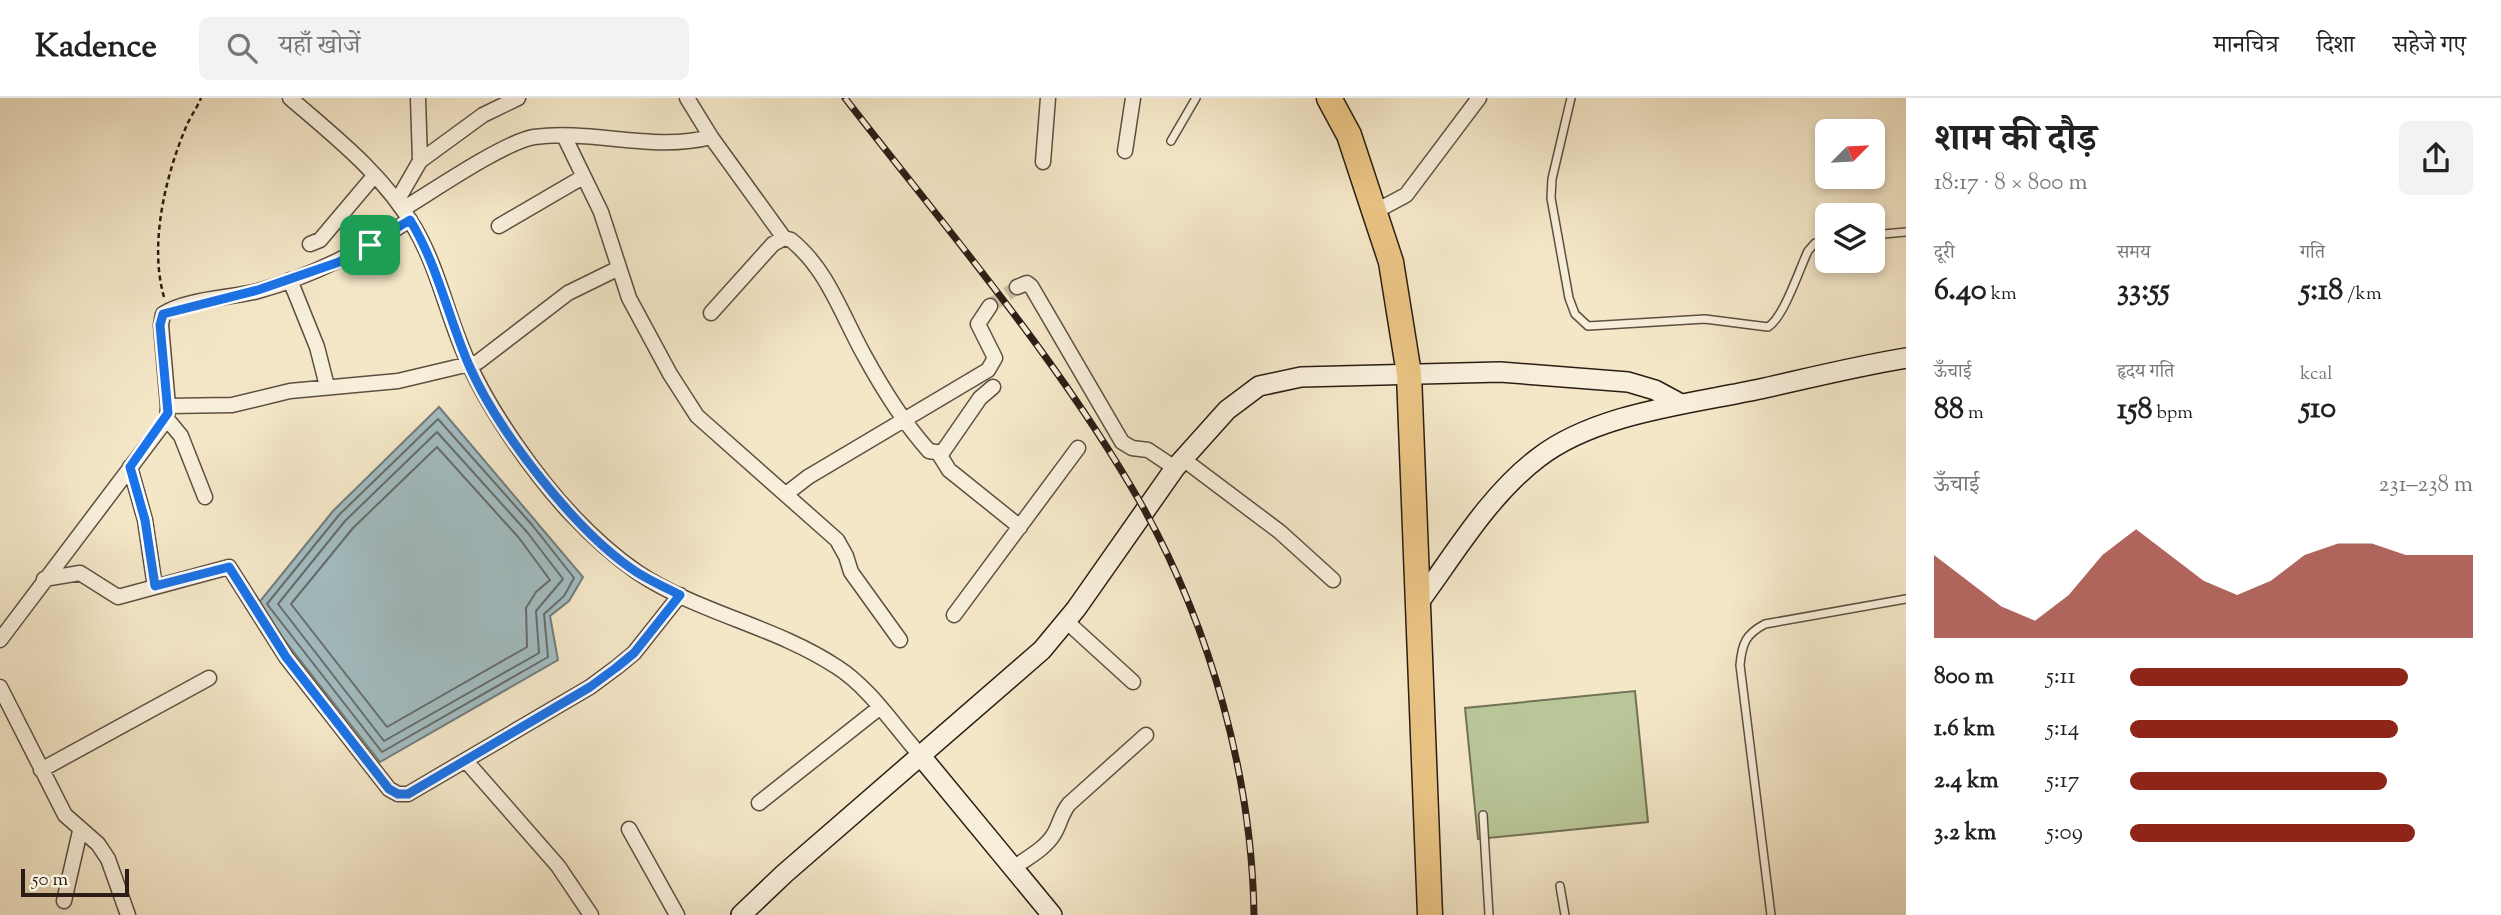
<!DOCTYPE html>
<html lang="hi">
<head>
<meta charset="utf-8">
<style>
  body { margin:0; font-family:"Sorts Mill Goudy","Noto Serif Devanagari",serif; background:#f2f2f2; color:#222; height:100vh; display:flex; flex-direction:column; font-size:26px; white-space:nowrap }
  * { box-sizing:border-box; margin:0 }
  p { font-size:23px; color:#767676 }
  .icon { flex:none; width:38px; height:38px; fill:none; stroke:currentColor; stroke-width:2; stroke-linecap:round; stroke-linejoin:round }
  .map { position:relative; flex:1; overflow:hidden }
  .panel { display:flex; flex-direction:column; background:#fff; width:595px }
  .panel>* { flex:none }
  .needle { width:46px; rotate:66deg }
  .buttons { position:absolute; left:1815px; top:21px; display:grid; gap:14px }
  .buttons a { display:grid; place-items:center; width:70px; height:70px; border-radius:10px; background:#fff; box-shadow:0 4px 10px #0003; font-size:35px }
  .scale { position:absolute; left:21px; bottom:18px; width:108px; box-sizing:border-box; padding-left:7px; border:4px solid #2b1d15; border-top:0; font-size:19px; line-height:24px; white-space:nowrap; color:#2b1d15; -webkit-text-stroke:5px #f8efdb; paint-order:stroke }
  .pin { position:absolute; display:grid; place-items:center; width:60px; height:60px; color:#fff; margin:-30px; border-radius:14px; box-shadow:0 4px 10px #0006 }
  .round { display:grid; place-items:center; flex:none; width:74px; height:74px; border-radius:10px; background:#f2f2f2 }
  .overview { display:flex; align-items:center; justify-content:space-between; height:119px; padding:0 28px }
  h1 { font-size:38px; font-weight:700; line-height:52px }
  .stats { display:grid; grid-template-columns:repeat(3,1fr); gap:10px; height:119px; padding:7px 28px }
  .stats div { display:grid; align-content:center }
  .stats b { font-size:30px; font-weight:700 }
  .stats small { font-size:19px; font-weight:400 }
  .stats p { font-size:19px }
  .chart { height:196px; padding:14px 28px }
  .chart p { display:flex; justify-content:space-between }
  .chart svg { width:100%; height:126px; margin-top:7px; fill:#8f2418; opacity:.7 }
  ul { padding:0 28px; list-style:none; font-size:23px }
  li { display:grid; grid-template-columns:112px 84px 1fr; align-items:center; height:52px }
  li i { height:18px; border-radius:9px; background:#8f2418 }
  header { display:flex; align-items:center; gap:42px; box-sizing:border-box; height:98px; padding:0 35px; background:#fff; border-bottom:2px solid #e0e0e0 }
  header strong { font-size:33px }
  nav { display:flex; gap:38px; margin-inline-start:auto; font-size:24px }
  .search { width:490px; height:63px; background:#f2f2f2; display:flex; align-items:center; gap:18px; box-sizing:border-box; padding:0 24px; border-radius:10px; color:#767676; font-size:26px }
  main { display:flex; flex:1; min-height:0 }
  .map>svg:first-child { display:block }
  .green { fill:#b9c698; stroke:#727256; stroke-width:2 }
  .water { fill:#a2bcc1; stroke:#727c7c; stroke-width:2 }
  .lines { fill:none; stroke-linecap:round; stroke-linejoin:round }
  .shore { stroke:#666c6b; stroke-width:2 }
  .street-tunnel { stroke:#ccbfa4; stroke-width:14; stroke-dasharray:14 7; stroke-linecap:butt }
  .lane-casing { stroke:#5d5042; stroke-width:10 }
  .street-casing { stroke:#5d5042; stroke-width:17 }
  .secondary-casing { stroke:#2b1d15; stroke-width:22 }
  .highway-casing { stroke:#2b1d15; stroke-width:27 }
  .path { stroke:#2b1d15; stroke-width:2.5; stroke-dasharray:5 3.5; stroke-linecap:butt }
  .lane { stroke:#f8efdb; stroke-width:7 }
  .street { stroke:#f8efdb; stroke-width:14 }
  .secondary { stroke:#f8efdb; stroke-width:19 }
  .highway { stroke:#eac484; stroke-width:24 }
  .rail-casing { stroke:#2b1d15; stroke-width:7 }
  .rail { stroke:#f8efdb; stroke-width:4.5; stroke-dasharray:13; stroke-linecap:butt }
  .route-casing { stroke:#fff; stroke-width:14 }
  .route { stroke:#1a73e8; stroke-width:9 }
</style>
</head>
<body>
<header>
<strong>Kadence</strong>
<div class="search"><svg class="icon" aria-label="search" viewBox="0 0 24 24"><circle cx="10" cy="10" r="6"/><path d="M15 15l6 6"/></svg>यहाँ खोजें</div>
<nav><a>मानचित्र</a><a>दिशा</a><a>सहेजे गए</a></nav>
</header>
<main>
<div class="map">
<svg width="1906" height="817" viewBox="0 0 1906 817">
  <rect width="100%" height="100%" fill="#f4e7c8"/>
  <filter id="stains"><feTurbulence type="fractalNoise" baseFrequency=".00286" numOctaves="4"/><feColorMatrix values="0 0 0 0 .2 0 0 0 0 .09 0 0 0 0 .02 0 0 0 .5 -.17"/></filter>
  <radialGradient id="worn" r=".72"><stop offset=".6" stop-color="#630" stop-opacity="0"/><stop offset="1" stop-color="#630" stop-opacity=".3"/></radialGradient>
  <path class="green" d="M 1635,593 L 1648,724 L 1478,741 L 1465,610 Z"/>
  <path class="water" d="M 439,309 L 583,479 L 569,503 L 550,518 L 558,562 L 380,664 L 257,507 L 333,413 Z"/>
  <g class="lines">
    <path class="shore" d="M 438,321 L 533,428 L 574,480 L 564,498 L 544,516 L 548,559 L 382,654 L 267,506 L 339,417 Z
      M 437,334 L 527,434 L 563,481 L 536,513 L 539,555 L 384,643 L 278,506 L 345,423 Z
      M 437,349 L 519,440 L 550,482 L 536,494 L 526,510 L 527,549 L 387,629 L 291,506 L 353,430 Z"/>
    <path class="street-tunnel" d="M 990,208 L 1017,189"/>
    <defs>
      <path id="lane" d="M 1571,0 L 1552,81 L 1551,100 L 1569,200 L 1575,216 L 1588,228 L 1705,221 L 1768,229 C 1784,219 1799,172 1808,153 L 1815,145 L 1827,142
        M 1171,43 L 1196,0
        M 1872,137 L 1906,134
        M 1483,717 L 1489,817
        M 1560,788 L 1565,817
        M 1771,817 L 1740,567 C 1742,545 1746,536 1765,526 L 1906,501"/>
      <path id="street" d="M 290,0 C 334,38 384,77 414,129 C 439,171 448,222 469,266 C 491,315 536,379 573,418 C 592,438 614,458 637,474 C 698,515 775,528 837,569 C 870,590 894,628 920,657
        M 418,0 L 420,63
        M 564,38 L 601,114 L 629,200 L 670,276 L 697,318 L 837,442 L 846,458 L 851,474 L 900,542
        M 711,39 L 784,140
        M 1125,53 L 1133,0
        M 1043,64 L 1048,0
        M 397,103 L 420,63 L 483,17 L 518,0
        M 403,111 C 433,93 504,44 534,39 C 592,31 653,54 711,39 L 687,0
        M 1376,113 L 1406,97 L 1479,0
        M 499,128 L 583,79
        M 310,146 L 320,142 L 374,78
        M 290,182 L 317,249 L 327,288
        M 1017,189 L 1027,185 L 1031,188 L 1122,344 L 1132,350 L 1148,352 L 1175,370
        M 711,215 L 773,146 L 784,140 L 791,142 C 827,171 841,215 863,255 C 882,290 902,323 929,353 L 942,355 L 980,300 L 993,289
        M 168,308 L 232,307 L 290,293 L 398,283 L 478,264 L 568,195 L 619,170
        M 167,321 L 181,338 L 205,399
        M 939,356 L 949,372 L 1020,429
        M 1183,361 L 1280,434 L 1333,482
        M 130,369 L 145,422 L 155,489
        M 786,396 L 808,379 L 988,272 L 995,260 L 978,226 L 990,208
        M 44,481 L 80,475 L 118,499 L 229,469 L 286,559 L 389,691 L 398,696 L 408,696 L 590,589 L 617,569 L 634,555 L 680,497
        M 954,517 L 1078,350
        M 1066,523 L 1133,584
        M 0,542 L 167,321 L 168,308 L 161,227 L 163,216 C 185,201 231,200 258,193 C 313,178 362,152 410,122
        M 0,589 L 65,717 L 98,746 L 108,761 L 128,817
        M 466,663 L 558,768 L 591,817
        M 41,672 L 209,580
        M 759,705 L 879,610
        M 629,731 L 677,817
        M 1013,770 C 1027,760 1045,751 1054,736 C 1060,726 1061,716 1069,706 L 1146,637
        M 64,803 L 80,733"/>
      <path id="secondary" d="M 1417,507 C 1454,457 1488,398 1538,360 C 1596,315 1690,306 1760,291 C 1809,280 1857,268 1906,260
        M 920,657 L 1052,817
        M 741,817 L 784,776 L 1042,552 L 1076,511 L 1175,370 L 1227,312 L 1259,288 L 1301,279 L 1500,274 L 1628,284 L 1655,292 L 1681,306"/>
      <path id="highway" d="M 1329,0 L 1349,37 L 1391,164 L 1409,276 L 1430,817"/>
    </defs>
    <use href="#lane" class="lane-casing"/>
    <use href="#street" class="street-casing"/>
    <use href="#secondary" class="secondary-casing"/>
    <use href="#highway" class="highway-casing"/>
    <path class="path" d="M 164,199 C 149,147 165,79 186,29 C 190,19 197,10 201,0"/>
    <use href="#lane" class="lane"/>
    <use href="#street" class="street"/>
    <use href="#secondary" class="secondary"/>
    <use href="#highway" class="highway"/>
    <defs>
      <path id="rail" d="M 845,0 C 948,133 1061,264 1144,411 C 1211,532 1252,679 1254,817"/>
    </defs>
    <use href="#rail" class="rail-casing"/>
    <use href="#rail" class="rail"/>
  </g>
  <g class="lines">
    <defs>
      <path id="route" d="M 410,122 C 437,166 448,218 468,265 C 497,332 576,435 638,475 C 651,483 666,490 680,497 L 634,555 L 617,569 L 590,589 L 408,696 L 398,696 L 389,691 L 286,559 L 229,469 L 155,488 L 145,422 L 130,369 L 168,315 L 160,227 L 163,216 L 258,192 L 339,164 Z"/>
    </defs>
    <use href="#route" class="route-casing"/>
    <use href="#route" class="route"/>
  </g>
  <rect width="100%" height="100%" filter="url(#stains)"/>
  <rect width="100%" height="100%" fill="url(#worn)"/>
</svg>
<div class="buttons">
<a><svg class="needle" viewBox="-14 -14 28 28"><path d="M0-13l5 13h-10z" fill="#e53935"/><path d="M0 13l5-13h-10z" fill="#767676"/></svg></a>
<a><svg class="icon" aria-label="layers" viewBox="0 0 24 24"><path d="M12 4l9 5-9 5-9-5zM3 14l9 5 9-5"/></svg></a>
</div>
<div class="scale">50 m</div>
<div class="pin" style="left:370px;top:147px;background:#1e9e55"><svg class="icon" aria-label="arrive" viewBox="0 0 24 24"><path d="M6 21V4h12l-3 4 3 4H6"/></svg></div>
</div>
<section class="panel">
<div class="overview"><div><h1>शाम की दौड़</h1><p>18:17 · 8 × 800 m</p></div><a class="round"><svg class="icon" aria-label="share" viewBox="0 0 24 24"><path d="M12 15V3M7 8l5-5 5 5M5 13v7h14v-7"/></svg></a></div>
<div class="stats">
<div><p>दूरी</p><b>6.40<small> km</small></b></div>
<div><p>समय</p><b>33:55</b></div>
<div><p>गति</p><b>5:18<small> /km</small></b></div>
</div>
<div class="stats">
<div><p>ऊँचाई</p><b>88<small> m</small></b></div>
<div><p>हृदय गति</p><b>158<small> bpm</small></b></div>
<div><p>kcal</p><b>510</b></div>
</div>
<div class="chart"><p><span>ऊँचाई</span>231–238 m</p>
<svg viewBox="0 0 160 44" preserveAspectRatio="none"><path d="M0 44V15L10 24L20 33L30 38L40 29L50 15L60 6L70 15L80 24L90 29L100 24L110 15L120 11L130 11L140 15L150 15L160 15V44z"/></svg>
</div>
<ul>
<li><b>800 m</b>5:11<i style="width:81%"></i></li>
<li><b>1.6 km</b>5:14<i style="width:78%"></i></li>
<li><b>2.4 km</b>5:17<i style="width:75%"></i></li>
<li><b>3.2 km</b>5:09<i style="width:83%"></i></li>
</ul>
</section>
</main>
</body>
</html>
